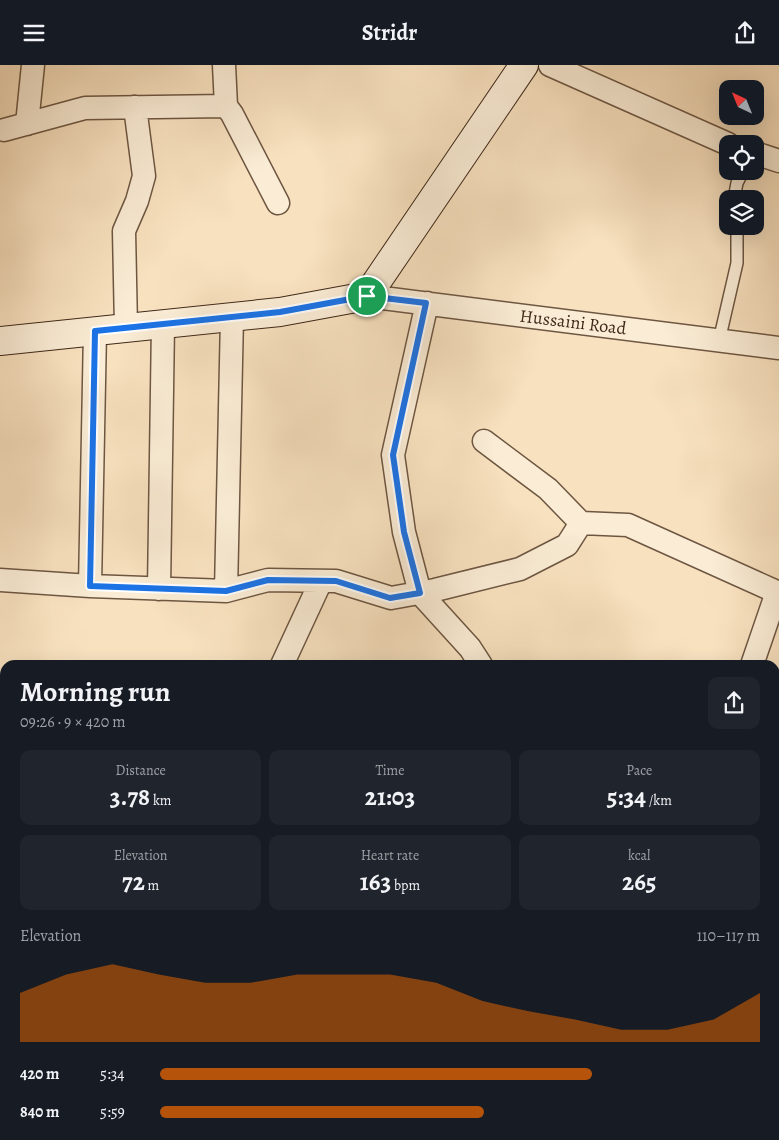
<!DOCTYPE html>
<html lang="en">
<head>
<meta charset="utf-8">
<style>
  body { margin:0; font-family:Alegreya,serif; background:#20242c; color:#f1f3f6; height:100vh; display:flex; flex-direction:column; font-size:19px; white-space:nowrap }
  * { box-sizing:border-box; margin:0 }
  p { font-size:16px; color:#9ea1a6 }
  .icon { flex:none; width:28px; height:28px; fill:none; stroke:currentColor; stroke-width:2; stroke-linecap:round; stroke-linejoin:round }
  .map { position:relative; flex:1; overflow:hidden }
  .sheet { position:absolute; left:0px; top:595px; width:780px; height:480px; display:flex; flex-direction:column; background:#171b24; border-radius:15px 15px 0 0; box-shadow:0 5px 20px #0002 }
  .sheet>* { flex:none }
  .needle { width:32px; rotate:317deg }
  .controls { position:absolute; left:719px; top:15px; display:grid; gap:10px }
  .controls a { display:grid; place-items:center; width:45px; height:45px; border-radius:10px; background:#171b24; box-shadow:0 5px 20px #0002; font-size:25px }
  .pin { position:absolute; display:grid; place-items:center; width:42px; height:42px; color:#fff; margin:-21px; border:2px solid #fff; border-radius:50%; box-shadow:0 1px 5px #0007 }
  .round { display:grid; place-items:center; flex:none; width:52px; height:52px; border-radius:10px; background:#20242c }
  .headline { display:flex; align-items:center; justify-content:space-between; height:85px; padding:0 20px }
  h1 { font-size:28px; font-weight:700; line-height:38px }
  .figures { display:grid; grid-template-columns:repeat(3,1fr); gap:8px; height:85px; padding:5px 20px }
  .figures div { display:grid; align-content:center; border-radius:10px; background:#20242c; text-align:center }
  .figures b { font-size:25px; font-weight:700 }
  .figures small { font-size:14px; font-weight:400 }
  .figures p { font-size:14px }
  .chart { height:140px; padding:10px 20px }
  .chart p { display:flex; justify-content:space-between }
  .chart svg { width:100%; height:90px; margin-top:5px; fill:#b45309; opacity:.7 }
  ul { padding:0 20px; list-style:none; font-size:16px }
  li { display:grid; grid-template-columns:80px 60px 1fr; align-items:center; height:38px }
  li i { height:12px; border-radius:6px; background:#b45309 }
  header { display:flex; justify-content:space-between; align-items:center; height:65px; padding:0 20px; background:#171b24; font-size:22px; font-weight:700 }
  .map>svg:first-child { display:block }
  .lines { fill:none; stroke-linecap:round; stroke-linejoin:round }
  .service-casing { stroke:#6d5642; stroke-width:14 }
  .minor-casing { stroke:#6d5642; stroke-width:25 }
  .tertiary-casing { stroke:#6d5642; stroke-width:30 }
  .secondary-casing { stroke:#3f2819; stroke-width:30 }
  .service { stroke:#faecd5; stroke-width:11 }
  .minor { stroke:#faecd5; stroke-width:22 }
  .tertiary { stroke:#faecd5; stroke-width:28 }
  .secondary { stroke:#faecd5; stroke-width:28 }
  .route-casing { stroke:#fff; stroke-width:10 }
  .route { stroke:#1a73e8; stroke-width:6 }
  .labels { text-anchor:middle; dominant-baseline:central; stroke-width:4; stroke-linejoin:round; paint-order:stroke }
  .street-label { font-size:18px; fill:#3f2819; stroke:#faecd5 }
</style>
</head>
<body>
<header><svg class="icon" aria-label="menu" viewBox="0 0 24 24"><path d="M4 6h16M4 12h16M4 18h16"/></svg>Stridr<svg class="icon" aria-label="share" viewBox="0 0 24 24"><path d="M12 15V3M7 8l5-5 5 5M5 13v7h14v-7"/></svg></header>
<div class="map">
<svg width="779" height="1075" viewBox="0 0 779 1075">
  <rect width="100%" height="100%" fill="#f8e1bf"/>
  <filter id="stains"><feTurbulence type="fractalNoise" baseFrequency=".004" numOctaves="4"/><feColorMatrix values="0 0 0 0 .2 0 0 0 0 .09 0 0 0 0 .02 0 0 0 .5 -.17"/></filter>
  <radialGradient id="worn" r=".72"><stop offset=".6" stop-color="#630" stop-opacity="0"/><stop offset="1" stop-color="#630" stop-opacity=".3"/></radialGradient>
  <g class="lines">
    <defs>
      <path id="service" d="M 734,134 L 737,118 L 743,106
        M 719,276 L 737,198 L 737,161"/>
      <path id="minor" d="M 224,0 L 226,41
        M 550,0 L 728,79
        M 27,59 L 33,0
        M 4,65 L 85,43 L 226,41 L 232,49 L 278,138
        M 755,88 L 779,96
        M 367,231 L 779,283
        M 427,238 L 393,390 L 404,467 L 420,528 L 470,583 L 481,600
        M 126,263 L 124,166 L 137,136 L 144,111 L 135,42
        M 484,376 L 548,424 L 581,458 L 628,460 L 779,528
        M 0,515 L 90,521 L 226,526 L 268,515 L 336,516 L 391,533 L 435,525 L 520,504 L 567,480 L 581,458
        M 90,521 L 95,266
        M 159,524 L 163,259
        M 226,526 L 232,252
        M 282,600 L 321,516
        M 752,600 L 777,527
        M 775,649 L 779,650
        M 0,692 L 5,692
        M 775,728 L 779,720
        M 775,971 L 779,972"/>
      <path id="tertiary" d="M 0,828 L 5,828
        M 775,836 L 779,837
        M 337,1075 L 344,1070"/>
      <path id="secondary" d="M 0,276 L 280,247 L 367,231 L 524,0"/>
    </defs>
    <use href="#service" class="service-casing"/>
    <use href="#minor" class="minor-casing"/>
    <use href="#tertiary" class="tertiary-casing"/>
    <use href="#secondary" class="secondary-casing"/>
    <use href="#service" class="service"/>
    <use href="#minor" class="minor"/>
    <use href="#tertiary" class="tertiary"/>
    <use href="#secondary" class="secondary"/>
  </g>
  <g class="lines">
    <defs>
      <path id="route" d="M 367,231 L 426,238 L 393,390 L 404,467 L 420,528 L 390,533 L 336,516 L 268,515 L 226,526 L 90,521 L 95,266 L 280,247 Z"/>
    </defs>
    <use href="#route" class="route-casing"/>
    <use href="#route" class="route"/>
  </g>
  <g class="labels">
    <g class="street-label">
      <text transform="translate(573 257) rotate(7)">Hussaini Road</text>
    </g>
  </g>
  <rect width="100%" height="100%" filter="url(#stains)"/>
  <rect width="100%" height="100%" fill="url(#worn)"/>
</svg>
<div class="controls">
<a><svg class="needle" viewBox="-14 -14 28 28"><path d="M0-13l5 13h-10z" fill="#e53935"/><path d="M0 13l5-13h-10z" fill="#9ea1a6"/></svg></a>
<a><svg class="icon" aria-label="locate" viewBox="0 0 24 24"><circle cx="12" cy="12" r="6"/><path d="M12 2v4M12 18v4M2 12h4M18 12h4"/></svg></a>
<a><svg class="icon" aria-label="layers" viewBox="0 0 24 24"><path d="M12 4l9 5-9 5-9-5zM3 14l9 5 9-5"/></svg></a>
</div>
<div class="pin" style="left:367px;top:231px;background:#1e9e55"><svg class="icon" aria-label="arrive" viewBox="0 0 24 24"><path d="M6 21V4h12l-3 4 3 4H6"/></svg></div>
<section class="sheet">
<div class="headline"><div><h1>Morning run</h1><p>09:26 · 9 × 420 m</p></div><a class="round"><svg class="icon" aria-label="share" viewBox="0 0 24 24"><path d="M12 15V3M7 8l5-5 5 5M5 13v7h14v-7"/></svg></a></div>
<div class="figures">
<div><p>Distance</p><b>3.78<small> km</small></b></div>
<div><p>Time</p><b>21:03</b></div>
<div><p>Pace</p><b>5:34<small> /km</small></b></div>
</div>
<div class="figures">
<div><p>Elevation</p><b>72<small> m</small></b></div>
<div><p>Heart rate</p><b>163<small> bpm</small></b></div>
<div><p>kcal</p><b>265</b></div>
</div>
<div class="chart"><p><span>Elevation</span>110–117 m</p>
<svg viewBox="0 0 160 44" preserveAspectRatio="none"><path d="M0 44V20L10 11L20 6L30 11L40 15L50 15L60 11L70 11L80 11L90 15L100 24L110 29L120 33L130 38L140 38L150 33L160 20V44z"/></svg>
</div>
<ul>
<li><b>420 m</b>5:34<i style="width:72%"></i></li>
<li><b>840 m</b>5:59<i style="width:54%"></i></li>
</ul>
</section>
</div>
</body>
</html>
